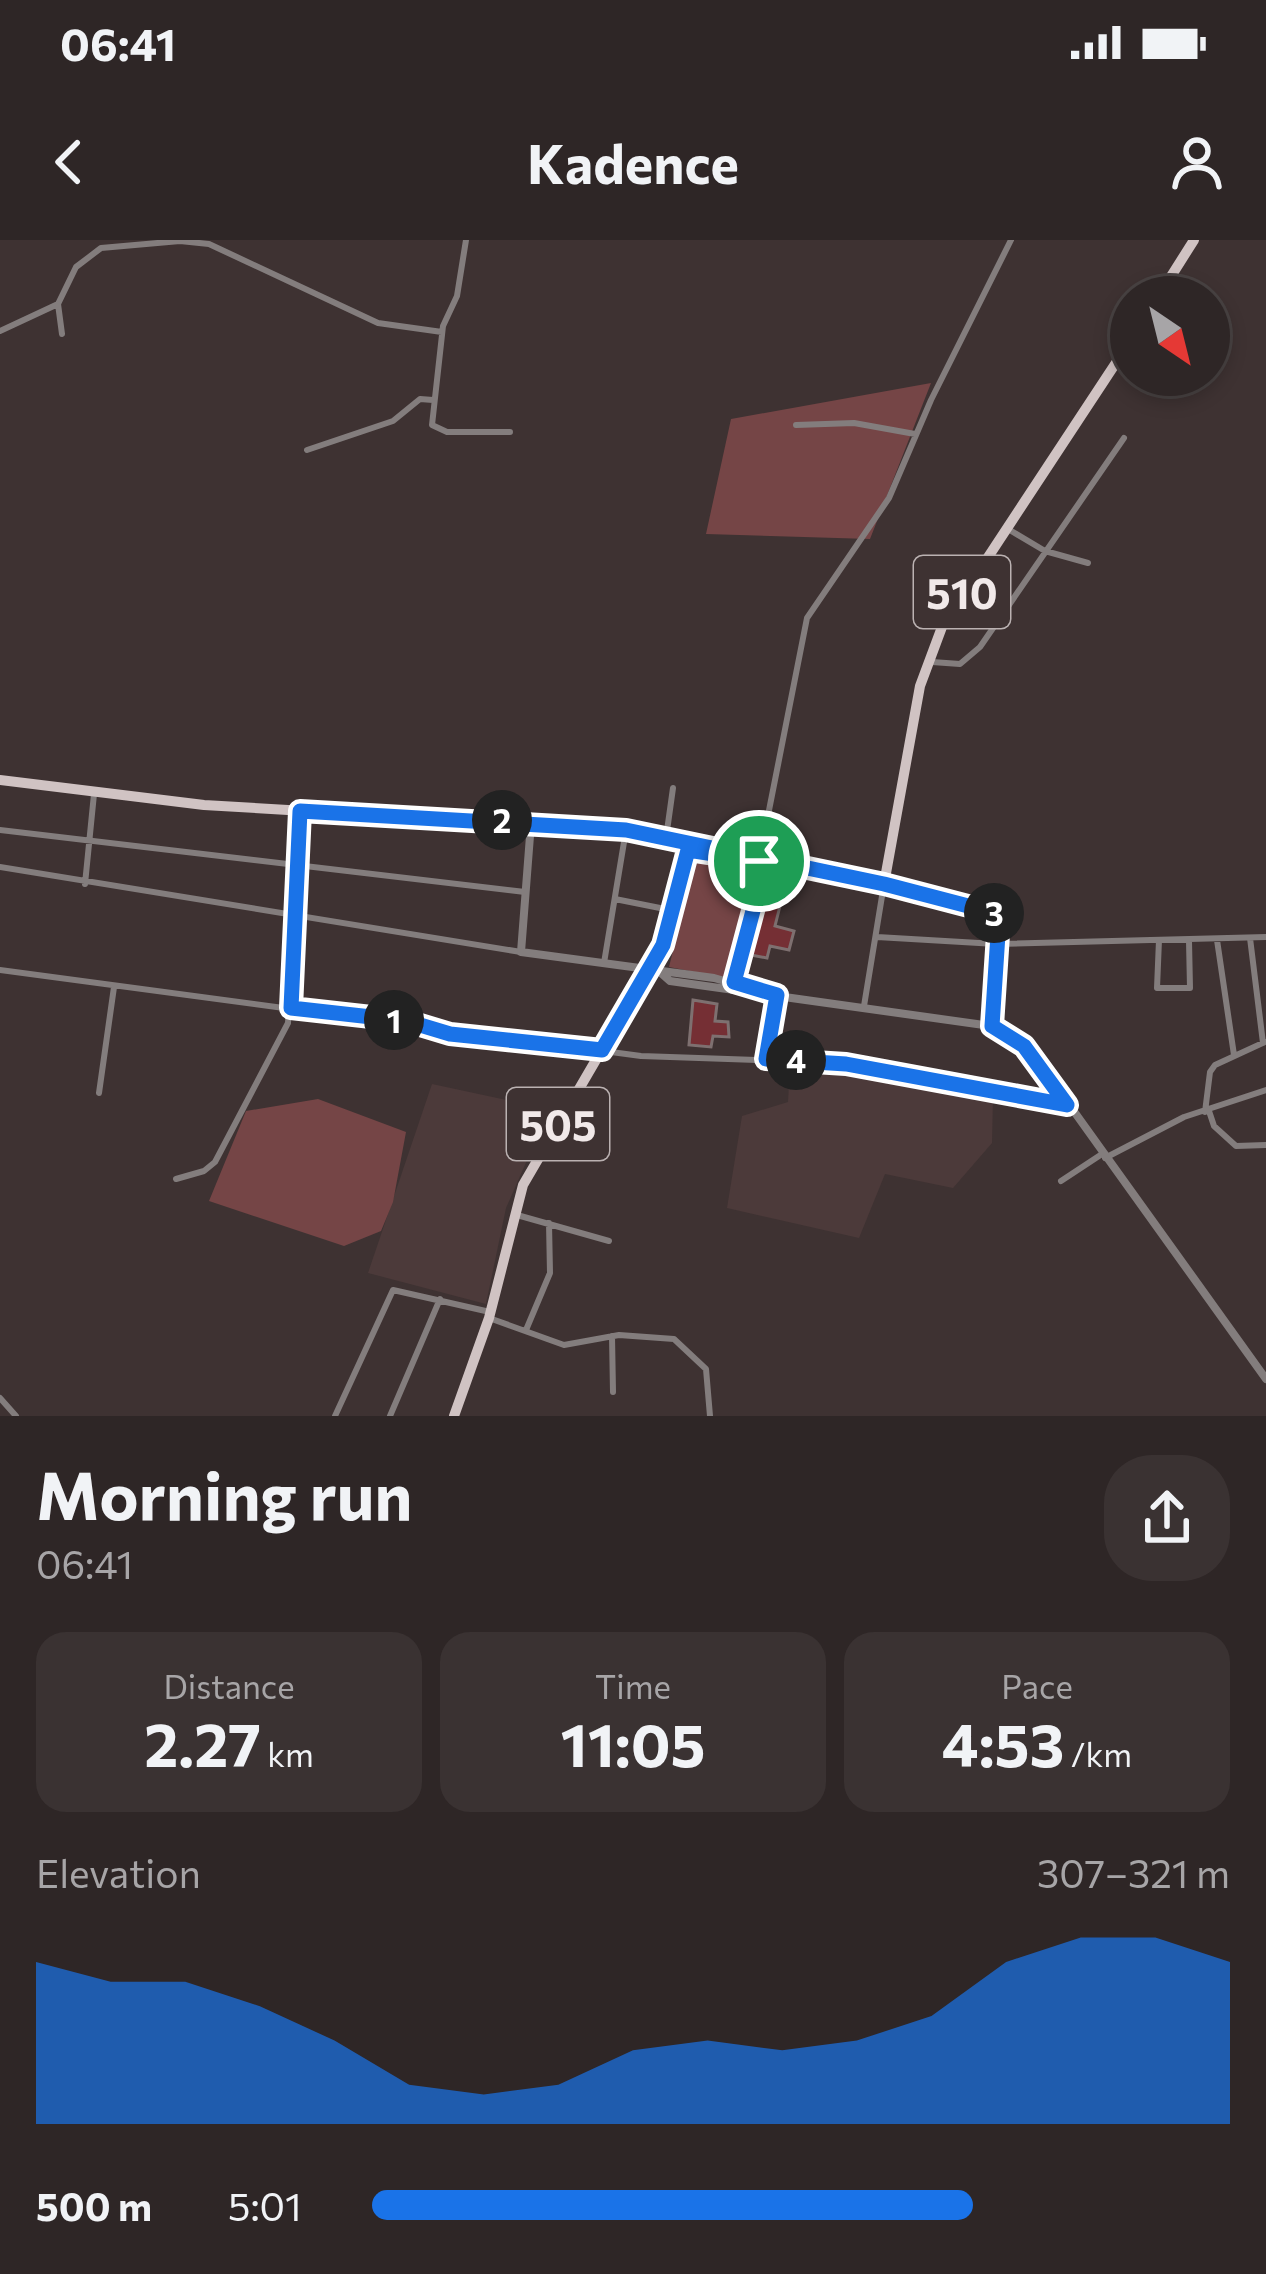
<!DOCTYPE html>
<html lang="en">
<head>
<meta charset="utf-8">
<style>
  body { margin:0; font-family:Commissioner,sans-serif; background:#3a3232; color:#f1f3f6; height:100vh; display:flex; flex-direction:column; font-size:45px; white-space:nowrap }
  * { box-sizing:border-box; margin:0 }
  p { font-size:39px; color:#a7a5a7 }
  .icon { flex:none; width:66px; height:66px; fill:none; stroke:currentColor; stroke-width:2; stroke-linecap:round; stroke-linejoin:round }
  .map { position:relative; height:1176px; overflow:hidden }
  .side { display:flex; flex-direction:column; background:#2e2626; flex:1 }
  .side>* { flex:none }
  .needle { width:78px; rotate:145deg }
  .buttons { position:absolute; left:1110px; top:36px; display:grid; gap:24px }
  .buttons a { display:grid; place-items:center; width:120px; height:120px; border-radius:50%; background:#2e2626; box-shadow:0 6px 18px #0003,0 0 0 3px #494343; font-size:60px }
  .pin { position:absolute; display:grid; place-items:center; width:102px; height:102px; color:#fff; margin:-51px; border:6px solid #fff; border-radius:50%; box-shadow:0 3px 12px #0007 }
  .km { position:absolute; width:60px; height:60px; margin:-30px; border-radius:50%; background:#222; color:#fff; font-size:33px; line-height:60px; text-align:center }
  .round { display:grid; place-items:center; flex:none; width:126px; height:126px; border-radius:48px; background:#3a3232 }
  .summary { display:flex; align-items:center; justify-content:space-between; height:204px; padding:0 36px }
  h1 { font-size:66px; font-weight:700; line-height:90px }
  .stats { display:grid; grid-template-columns:repeat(3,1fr); gap:18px; height:204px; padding:12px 36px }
  .stats div { display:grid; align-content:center; border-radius:30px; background:#3a3232; text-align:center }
  .stats b { font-size:60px; font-weight:700 }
  .stats small { font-size:33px; font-weight:400 }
  .stats p { font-size:33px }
  .chart { height:336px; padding:24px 36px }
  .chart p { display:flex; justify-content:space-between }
  .chart svg { width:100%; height:216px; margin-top:12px; fill:#1a73e8; opacity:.7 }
  ul { padding:0 36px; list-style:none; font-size:39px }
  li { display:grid; grid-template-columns:192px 144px 1fr; align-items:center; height:90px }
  li i { height:30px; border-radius:15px; background:#1a73e8 }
  .status { display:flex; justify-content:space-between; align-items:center; height:84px; padding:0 60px; background:#2e2626; direction:ltr }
  .status svg { height:33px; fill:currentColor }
  header { display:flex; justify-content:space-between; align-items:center; height:156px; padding:0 36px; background:#2e2626; font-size:54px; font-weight:700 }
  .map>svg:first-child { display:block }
  .built { fill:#4c3a3a }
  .green { fill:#754546 }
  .building { fill:#752f34; stroke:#7e7070; stroke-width:3 }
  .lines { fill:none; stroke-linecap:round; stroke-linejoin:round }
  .minor { stroke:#837d7d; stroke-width:6 }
  .tertiary { stroke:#837d7d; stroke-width:8 }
  .primary { stroke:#d0c3c3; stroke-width:10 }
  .route-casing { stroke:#fff; stroke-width:24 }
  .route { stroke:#1a73e8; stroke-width:15 }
  .labels { text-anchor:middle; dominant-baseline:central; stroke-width:12; stroke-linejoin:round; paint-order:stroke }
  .shield { fill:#3e3232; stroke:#bbb2b2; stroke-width:3 }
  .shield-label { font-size:42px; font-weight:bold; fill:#f1e9e9 }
</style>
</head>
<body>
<div class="status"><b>06:41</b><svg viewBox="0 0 49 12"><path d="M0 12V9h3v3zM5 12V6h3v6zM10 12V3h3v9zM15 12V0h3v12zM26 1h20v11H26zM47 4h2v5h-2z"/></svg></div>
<header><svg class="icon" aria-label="back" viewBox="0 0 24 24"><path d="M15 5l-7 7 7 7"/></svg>Kadence<svg class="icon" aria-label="person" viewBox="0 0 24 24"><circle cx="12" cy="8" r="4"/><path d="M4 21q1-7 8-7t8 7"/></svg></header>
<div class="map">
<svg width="1266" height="1176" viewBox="0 0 1266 1176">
  <rect width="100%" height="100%" fill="#3e3232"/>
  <path class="built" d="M 790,826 L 993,857 L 992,903 L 953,948 L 885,934 L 859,998 L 727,968 L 742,876 L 788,862 Z
    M 432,844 L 530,865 L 539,893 L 506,968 L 486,1064 L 368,1033 Z"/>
  <path class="green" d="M 931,143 L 870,299 L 706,294 L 731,179 Z
    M 696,617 L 756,631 L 731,739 L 669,727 Z
    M 318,859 L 406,892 L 393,962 L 381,991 L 344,1006 L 209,961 L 246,871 Z"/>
  <path class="building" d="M 765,658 L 781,662 L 775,686 L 794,691 L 789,710 L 770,706 L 767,718 L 751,715 Z
    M 693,760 L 717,764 L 715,781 L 728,782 L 729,797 L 713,796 L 711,807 L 689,805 Z"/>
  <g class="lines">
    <path class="minor" d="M 466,0 L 457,56 L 443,86 L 432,185 L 447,192 L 510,192
      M 58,64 L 62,94
      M 0,91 L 58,64 L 76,27 L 101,8 L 180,1 L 209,4 L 378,83 L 442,92
      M 796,185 L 854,183 L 915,194
      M 307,210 L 393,181 L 420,159 L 433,160
      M 1008,289 L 1045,311 L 1088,323
      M 932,422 L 960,424 L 980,407 L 1124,198
      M 0,590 L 525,652
      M 666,598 L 673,548
      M 759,621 L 807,378 L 889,258 L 931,160 L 1011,0
      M 0,627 L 521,712
      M 85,644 L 94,554
      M 615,659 L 670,670
      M 877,697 L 996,704 L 1266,697
      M 1250,698 L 1263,803
      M 1159,700 L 1157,748 L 1190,748 L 1189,701
      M 1217,700 L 1234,815
      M 604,723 L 626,590
      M 0,730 L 641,816 L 846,823 L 1067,865
      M 732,746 L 765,626
      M 864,766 L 884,644 L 998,676 L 991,786
      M 766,819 L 777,755
      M 99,853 L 114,747
      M 1209,871 L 1214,886 L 1236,906 L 1266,905
      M 1205,872 L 1210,832 L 1215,825 L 1265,802
      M 1105,918 L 1184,877 L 1266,850
      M 176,939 L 204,931 L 215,922 L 288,783 L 300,571
      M 1061,941 L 1102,914
      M 517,975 L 609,1001
      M 489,1078 L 564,1105 L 619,1095 L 674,1099 L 706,1129 L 710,1176
      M 526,1090 L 550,1033 L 549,983
      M 612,1096 L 613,1152
      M 0,1158 L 16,1176
      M 335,1176 L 393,1050 L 490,1072
      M 390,1176 L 440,1059"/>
    <path class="tertiary" d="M 531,583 L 521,712 L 714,738 L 767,753
      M 661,733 L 670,741 L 991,786 L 1024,806 L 1040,824 L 1266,1139"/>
    <path class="primary" d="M 1158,57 L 1194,0
      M 0,540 L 204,565 L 626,590 L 750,615 L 759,621
      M 688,610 L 884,644 L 920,446 L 942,387 L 1131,100
      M 454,1176 L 489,1078 L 523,945 L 663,705 L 688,608"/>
  </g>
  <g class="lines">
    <defs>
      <path id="route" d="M 759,621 L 688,610 L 663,705 L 602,810 L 450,794 L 407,781 L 291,768 L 300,571 L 626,590 L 884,644 L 995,673 L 999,679 L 992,786 L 1024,806 L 1067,865 L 846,824 L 766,819 L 777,755 L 734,742 L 766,622 L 759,621"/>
    </defs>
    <use href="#route" class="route-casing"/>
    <use href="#route" class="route"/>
  </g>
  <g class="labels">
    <g class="shield">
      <rect x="914" y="316" width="96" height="72" rx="9"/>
      <rect x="507" y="848" width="102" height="72" rx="9"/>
    </g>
    <g class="shield-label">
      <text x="962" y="352">510</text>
      <text x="558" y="884">505</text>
    </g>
  </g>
</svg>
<div class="buttons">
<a><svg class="needle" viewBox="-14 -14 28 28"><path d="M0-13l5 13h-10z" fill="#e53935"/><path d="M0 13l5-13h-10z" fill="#a7a5a7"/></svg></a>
</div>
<div class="pin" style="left:759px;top:621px;background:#1e9e55"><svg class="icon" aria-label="arrive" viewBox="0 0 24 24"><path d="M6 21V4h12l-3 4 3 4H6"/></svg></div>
<b class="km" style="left:394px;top:780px">1</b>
<b class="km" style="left:502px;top:580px">2</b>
<b class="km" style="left:994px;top:673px">3</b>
<b class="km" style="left:796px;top:820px">4</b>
</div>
<section class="side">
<div class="summary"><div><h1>Morning run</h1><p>06:41</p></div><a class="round"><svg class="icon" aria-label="share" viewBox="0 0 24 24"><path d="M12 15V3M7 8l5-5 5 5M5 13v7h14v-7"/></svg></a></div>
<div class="stats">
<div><p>Distance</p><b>2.27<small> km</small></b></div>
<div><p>Time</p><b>11:05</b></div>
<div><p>Pace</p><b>4:53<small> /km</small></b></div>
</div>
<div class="chart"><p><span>Elevation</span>307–321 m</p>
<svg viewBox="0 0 160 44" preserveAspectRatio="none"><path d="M0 44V11L10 15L20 15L30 20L40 27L50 36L60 38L70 36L80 29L90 27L100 29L110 27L120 22L130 11L140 6L150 6L160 11V44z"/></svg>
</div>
<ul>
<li><b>500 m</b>5:01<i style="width:70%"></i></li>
</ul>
</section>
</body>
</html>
